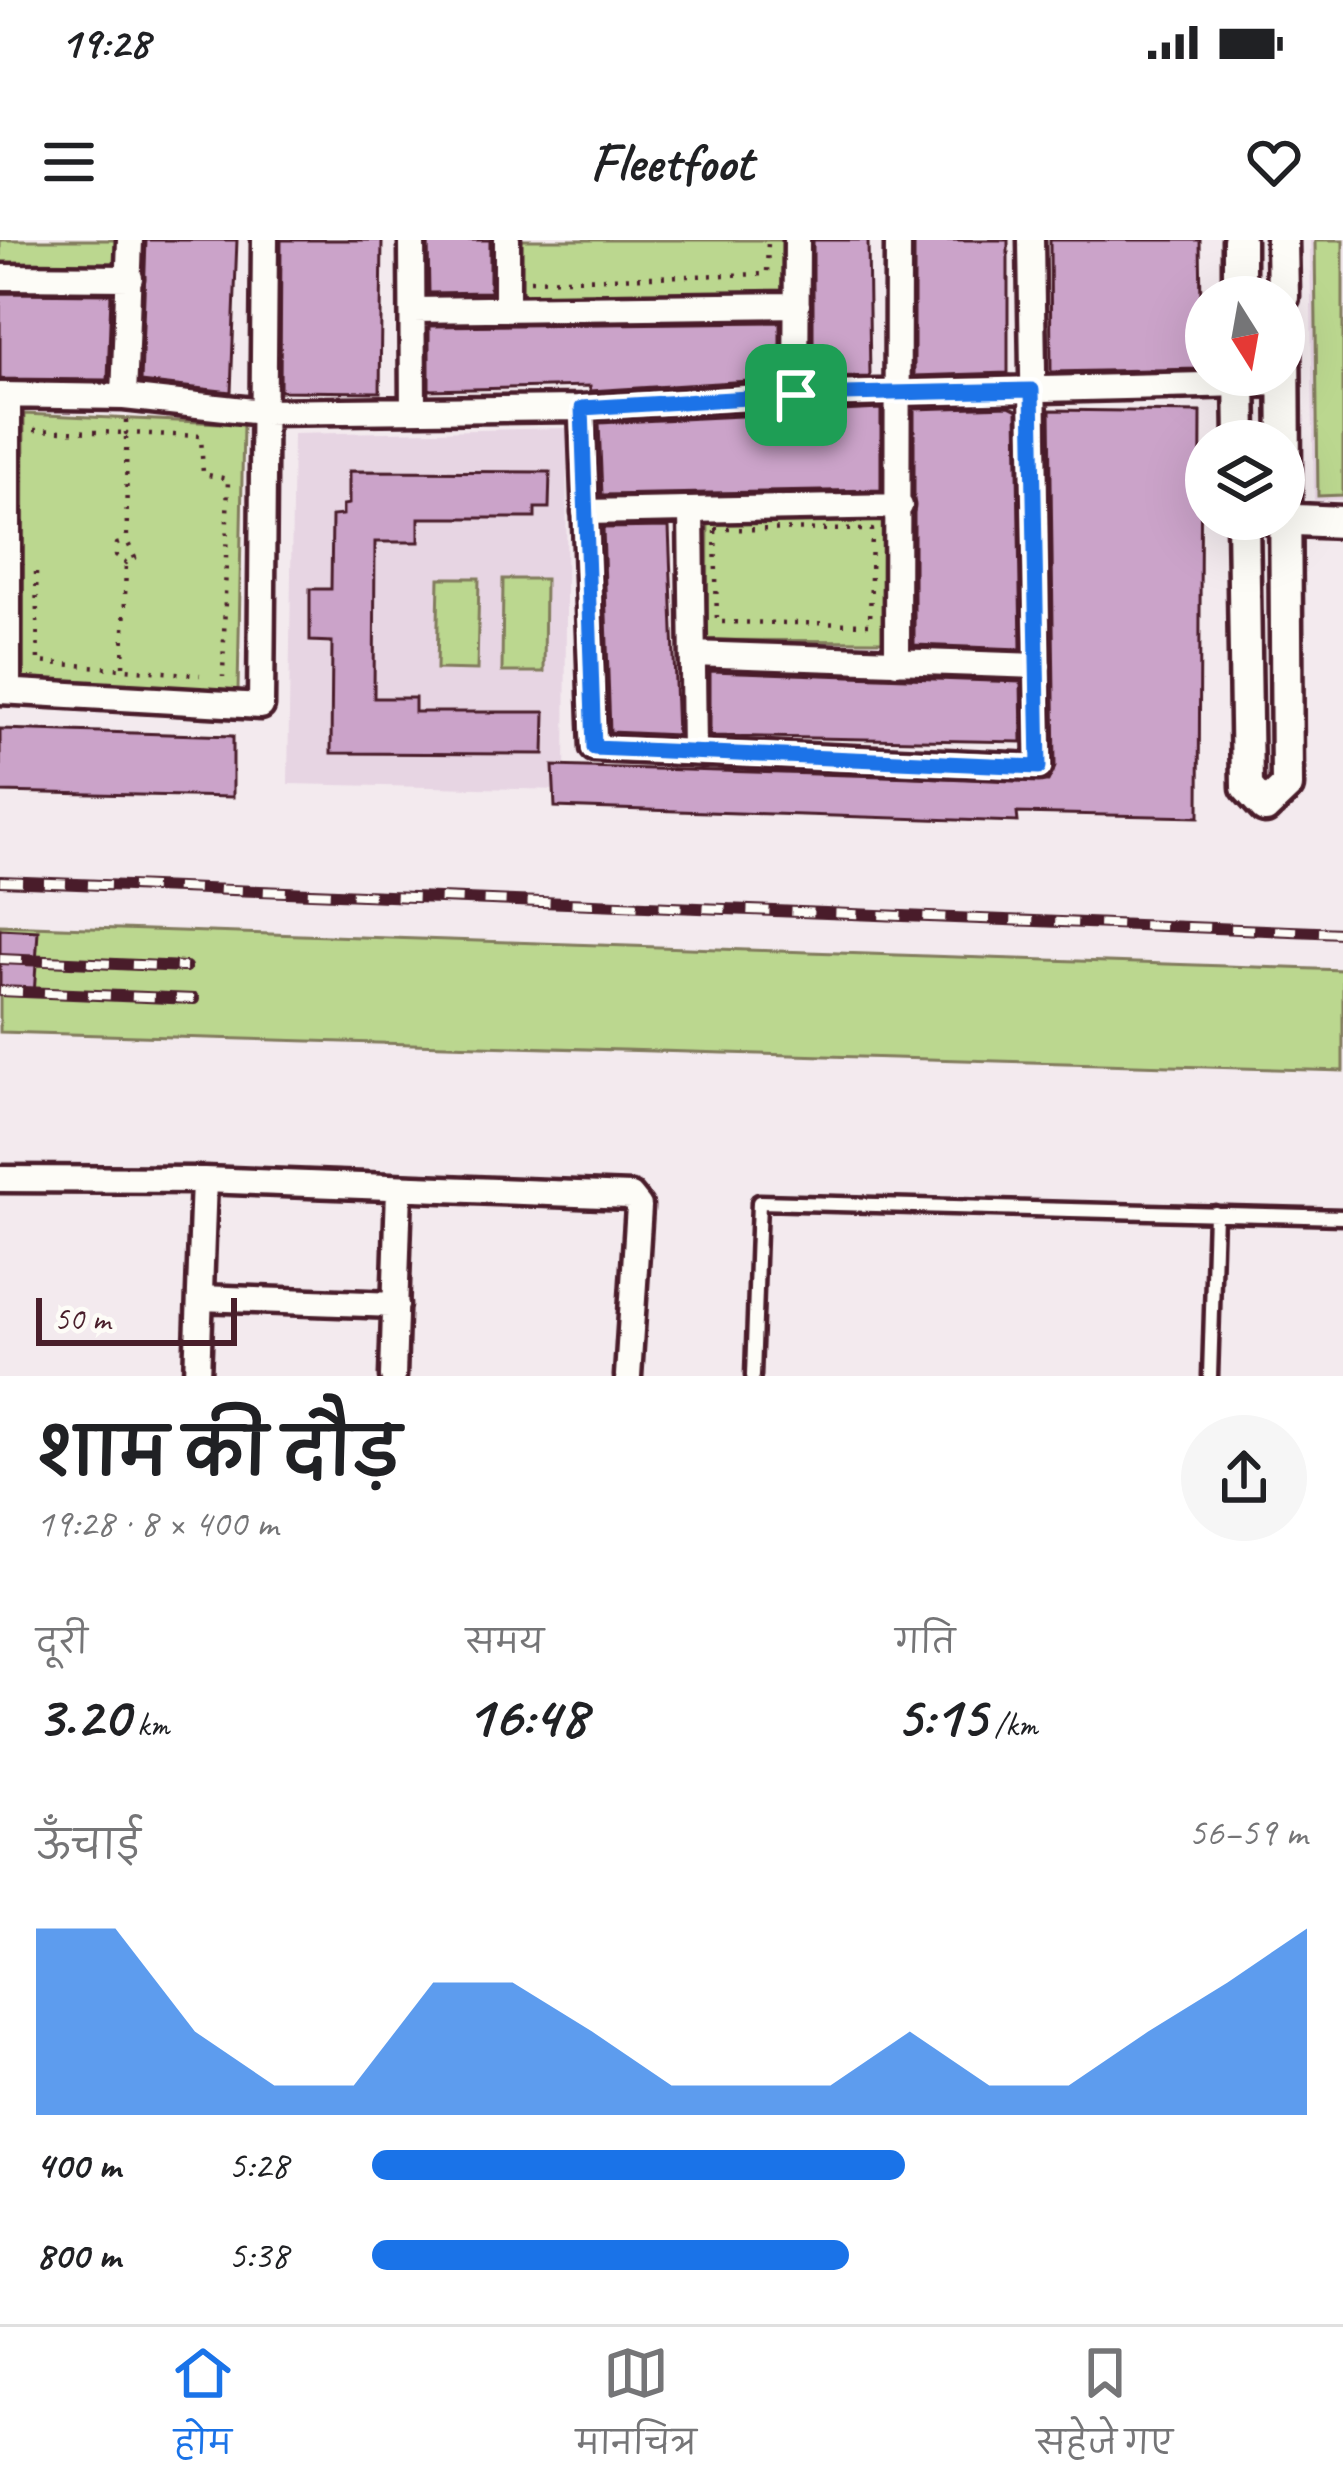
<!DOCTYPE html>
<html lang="hi">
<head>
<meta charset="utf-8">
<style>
  body { margin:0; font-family:Caveat,"Playpen Sans Deva",sans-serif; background:#f6f6f6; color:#202124; height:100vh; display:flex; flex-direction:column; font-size:45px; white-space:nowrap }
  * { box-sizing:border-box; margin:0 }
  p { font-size:39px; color:#757577 }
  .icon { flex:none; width:66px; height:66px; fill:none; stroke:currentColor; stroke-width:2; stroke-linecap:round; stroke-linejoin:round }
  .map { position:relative; height:1136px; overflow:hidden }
  .details { display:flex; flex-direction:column; background:#fff; flex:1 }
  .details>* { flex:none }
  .needle { width:78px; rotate:169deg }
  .fabs { position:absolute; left:1185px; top:36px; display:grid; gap:24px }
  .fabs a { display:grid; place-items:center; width:120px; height:120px; border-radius:50%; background:#fff; box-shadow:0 12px 48px #0002; font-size:60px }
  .scale { position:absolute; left:36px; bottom:30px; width:201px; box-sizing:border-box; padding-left:12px; border:6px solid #4a1f2b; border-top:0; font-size:33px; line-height:42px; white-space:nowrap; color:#4a1f2b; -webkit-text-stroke:9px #fdfcf7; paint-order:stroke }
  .pin { position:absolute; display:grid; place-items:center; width:102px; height:102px; color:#fff; margin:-51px; border-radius:24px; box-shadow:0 6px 18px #0006 }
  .round { display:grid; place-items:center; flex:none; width:126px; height:126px; border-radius:63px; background:#f6f6f6 }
  .head { display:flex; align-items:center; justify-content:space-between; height:204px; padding:0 36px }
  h1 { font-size:66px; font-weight:600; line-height:90px }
  .figures { display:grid; grid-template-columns:repeat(3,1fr); gap:18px; height:204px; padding:12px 36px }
  .figures div { display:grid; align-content:center }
  .figures b { font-size:60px; font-weight:600 }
  .figures small { font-size:33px; font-weight:400 }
  .figures p { font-size:33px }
  .chart { height:336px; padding:24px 36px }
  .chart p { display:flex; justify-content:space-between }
  .chart svg { width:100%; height:216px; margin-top:12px; fill:#1a73e8; opacity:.7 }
  ul { padding:0 36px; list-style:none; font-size:39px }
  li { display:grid; grid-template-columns:192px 144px 1fr; align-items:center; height:90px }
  li i { height:30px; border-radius:15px; background:#1a73e8 }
  .status { display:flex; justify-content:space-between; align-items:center; height:84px; padding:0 60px; background:#fff; direction:ltr }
  .status svg { height:33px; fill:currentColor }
  header { display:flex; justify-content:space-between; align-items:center; height:156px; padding:0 36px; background:#fff; font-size:54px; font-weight:600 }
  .tab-bar { display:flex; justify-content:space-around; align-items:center; height:168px; border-top:3px solid #e0e0e0; background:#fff; font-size:33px; color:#757577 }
  .tab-bar a { display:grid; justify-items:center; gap:6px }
  .tab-bar .selected { color:#1a73e8 }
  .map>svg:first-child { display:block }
  .built { fill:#e7d5e3 }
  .green { fill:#bbd78f; stroke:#827b5d; stroke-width:3 }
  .building { fill:#cba3c9; stroke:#4a1f2b; stroke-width:3 }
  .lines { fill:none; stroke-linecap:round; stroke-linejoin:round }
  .service-casing { stroke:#4a1f2b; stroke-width:21 }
  .minor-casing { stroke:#4a1f2b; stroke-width:33 }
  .tertiary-casing { stroke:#4a1f2b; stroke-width:39 }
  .path { stroke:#4a1f2b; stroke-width:4.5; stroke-dasharray:3 9; stroke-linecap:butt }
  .service { stroke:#fdfcf7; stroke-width:12 }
  .minor { stroke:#fdfcf7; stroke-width:24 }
  .tertiary { stroke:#fdfcf7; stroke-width:30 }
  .rail-casing { stroke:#4a1f2b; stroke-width:12 }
  .rail { stroke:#fdfcf7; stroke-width:8; stroke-dasharray:22; stroke-linecap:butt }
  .route-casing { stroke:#fff; stroke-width:24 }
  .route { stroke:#1a73e8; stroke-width:15 }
</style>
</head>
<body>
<div class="status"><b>19:28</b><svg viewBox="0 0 49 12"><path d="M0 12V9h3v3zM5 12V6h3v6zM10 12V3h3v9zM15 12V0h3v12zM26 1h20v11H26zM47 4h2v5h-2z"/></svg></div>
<header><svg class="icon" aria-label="menu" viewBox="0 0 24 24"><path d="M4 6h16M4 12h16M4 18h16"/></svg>Fleetfoot<svg class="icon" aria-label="heart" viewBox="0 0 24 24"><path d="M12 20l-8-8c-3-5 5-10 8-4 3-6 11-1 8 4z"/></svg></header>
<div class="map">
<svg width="1343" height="1136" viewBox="0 0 1343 1136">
  <rect width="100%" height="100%" fill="#f3eaee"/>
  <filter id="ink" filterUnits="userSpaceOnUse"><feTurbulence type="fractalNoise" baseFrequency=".00833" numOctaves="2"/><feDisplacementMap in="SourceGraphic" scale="24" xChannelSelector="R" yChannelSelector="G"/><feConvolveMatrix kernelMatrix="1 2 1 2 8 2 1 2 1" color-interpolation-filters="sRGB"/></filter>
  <g filter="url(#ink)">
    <path class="built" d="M 1310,0 L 1343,0 L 1343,260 L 1314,260 Z
      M 567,188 L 565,550 L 288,544 L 293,194 Z"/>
    <path class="green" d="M 0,0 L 118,0 L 118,28 L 0,26 Z
      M 511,0 L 789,0 L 790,59 L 512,59 Z
      M 1315,0 L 1343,0 L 1343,255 L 1318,256 Z
      M 24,174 L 243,184 L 238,451 L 23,441 Z
      M 708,281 L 884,282 L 883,401 L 707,400 Z
      M 439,338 L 479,338 L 477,430 L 437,429 Z
      M 503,339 L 545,339 L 544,432 L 502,432 Z
      M 0,685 L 1343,730 L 1343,831 L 0,792 Z"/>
    <path class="building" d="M 146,0 L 237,0 L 231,152 L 141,142 Z
      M 281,0 L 382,0 L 380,152 L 280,151 Z
      M 428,0 L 490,0 L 490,52 L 429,53 Z
      M 813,0 L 868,0 L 870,137 L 813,138 Z
      M 914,0 L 1008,0 L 1008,133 L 914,136 Z
      M 1050,0 L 1200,0 L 1202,129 L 1051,132 Z
      M 0,53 L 111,54 L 108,140 L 0,139 Z
      M 780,82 L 780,139 L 590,151 L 590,146 L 429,150 L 429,86 Z
      M 1009,166 L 1017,170 L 1021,409 L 914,405 L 914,169 Z
      M 881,169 L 881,250 L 602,255 L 599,183 Z
      M 1050,170 L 1201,172 L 1199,577 L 1017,573 L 1018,582 L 555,567 L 553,526 L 1048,541 L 1055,527 Z
      M 349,231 L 550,232 L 549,268 L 535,268 L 535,278 L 419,278 L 419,302 L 375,302 L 374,458 L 415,458 L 415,472 L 545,472 L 544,514 L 331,513 L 332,402 L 310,401 L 310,349 L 331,349 L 332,276 L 343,275 L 343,265 L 349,264 Z
      M 669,287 L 677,495 L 610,492 L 603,288 Z
      M 710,431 L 1021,442 L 1022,502 L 710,496 Z
      M 0,489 L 233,496 L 233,557 L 0,552 Z
      M 0,689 L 38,691 L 34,756 L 0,755 Z"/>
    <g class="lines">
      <defs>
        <path id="service" d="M 753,1136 L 759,962 L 1343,977
          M 1210,1136 L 1215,973"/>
        <path id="minor" d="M 412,0 L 413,170
          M 507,0 L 507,69
          M 0,37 L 130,38
          M 413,70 L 797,65
          M 0,155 L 124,157 L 262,172 L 582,168 L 796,155 L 1285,143
          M 8,155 L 8,451
          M 796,155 L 797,0
          M 124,157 L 130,0
          M 582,168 L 594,508 L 1039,527 L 1031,0
          M 691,270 L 694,512
          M 585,272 L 900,266
          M 693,414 L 1038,426
          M 897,422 L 898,0
          M 0,451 L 261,466 L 265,0
          M 0,939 L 204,940 L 631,956 L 639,966 L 628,1136
          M 200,1058 L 396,1065
          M 197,1136 L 204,940
          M 393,1136 L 399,949"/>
        <path id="tertiary" d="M 1239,0 L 1239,57
          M 1282,0 L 1283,57
          M 1240,135 L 1241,201
          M 1243,279 L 1247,547 L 1265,567 L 1287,546 L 1284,85
          M 1273,279 L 1343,282"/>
      </defs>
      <use href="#service" class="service-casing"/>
      <use href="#minor" class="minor-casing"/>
      <use href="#tertiary" class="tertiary-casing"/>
      <path class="path" d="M 530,40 L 767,34 L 768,0
        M 126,180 L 126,193 L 201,196 L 203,234 L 228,239 L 223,437
        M 34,190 L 126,193 L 127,301 L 135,318 L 126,323 L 116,315 L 117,304 L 127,301
        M 715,289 L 872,290 L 870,384 L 717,382 Z
        M 36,332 L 38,422 L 200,435
        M 123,426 L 126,323"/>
      <use href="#service" class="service"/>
      <use href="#minor" class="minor"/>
      <use href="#tertiary" class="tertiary"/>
      <defs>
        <path id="rail" d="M 0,641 L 1343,693
          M 0,719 L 186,727
          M 0,751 L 194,759"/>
      </defs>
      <use href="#rail" class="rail-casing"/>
      <use href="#rail" class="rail"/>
    </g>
  </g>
  <g class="lines" filter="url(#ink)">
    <defs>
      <path id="route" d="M 1032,150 L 1039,527 L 594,508 L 582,168 L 796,155 Z"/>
    </defs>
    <use href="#route" class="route-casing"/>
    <use href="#route" class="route"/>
  </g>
</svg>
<div class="fabs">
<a><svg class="needle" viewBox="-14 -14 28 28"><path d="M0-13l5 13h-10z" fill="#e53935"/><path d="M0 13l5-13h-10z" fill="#757577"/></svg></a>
<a><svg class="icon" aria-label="layers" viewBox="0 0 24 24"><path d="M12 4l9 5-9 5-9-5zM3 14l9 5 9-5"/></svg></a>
</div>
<div class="scale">50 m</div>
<div class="pin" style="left:796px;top:155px;background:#1e9e55"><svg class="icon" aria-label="arrive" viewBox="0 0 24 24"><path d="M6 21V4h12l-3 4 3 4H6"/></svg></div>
</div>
<section class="details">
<div class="head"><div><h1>शाम की दौड़</h1><p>19:28 · 8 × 400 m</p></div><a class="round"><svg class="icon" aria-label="share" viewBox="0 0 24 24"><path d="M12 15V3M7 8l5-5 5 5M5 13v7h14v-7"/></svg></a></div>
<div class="figures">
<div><p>दूरी</p><b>3.20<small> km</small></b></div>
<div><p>समय</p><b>16:48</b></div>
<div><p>गति</p><b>5:15<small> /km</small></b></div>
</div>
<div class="chart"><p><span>ऊँचाई</span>56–59 m</p>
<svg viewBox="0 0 160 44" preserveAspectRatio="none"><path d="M0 44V6L10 6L20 27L30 38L40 38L50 17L60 17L70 27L80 38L90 38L100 38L110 27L120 38L130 38L140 27L150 17L160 6V44z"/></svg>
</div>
<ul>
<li><b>400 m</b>5:28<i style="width:57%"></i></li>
<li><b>800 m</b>5:38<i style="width:51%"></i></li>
</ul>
</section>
<nav class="tab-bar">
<a class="selected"><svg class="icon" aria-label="home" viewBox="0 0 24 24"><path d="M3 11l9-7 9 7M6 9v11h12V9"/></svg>होम</a>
<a><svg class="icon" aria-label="map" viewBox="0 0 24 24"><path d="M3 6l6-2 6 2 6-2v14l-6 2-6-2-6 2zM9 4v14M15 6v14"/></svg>मानचित्र</a>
<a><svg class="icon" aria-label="saved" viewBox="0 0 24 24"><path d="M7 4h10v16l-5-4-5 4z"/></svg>सहेजे गए</a>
</nav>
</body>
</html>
